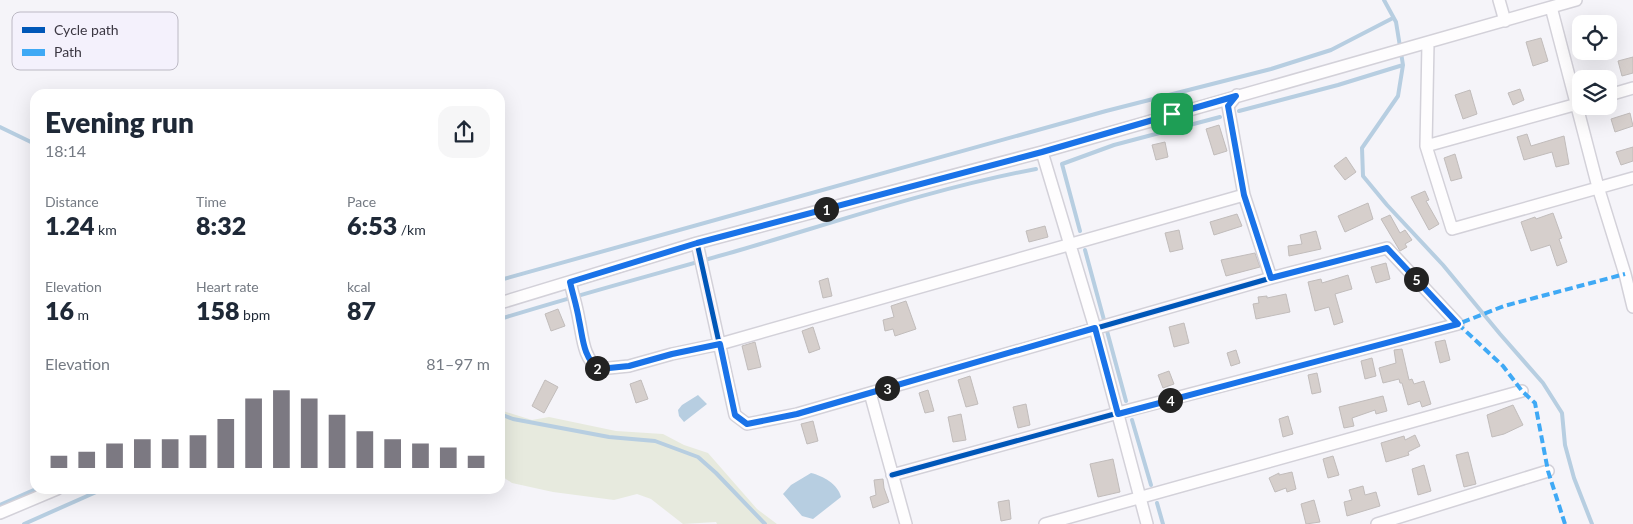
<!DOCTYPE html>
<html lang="en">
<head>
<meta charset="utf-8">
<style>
  body { margin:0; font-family:Lato,sans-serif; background:#f6f6f7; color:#1f2937; height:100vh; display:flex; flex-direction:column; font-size:19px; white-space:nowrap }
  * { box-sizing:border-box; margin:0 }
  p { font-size:16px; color:#747a83 }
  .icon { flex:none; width:28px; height:28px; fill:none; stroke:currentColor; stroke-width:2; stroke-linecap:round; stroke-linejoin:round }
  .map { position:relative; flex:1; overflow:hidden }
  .details { position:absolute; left:30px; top:89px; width:475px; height:405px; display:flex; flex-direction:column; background:#fff; border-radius:15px; box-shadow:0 5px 20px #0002 }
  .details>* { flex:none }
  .tools { position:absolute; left:1572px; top:15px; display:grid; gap:10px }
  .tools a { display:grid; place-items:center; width:45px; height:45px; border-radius:10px; background:#fff; box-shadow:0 5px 20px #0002; font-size:25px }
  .pin { position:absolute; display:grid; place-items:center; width:42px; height:42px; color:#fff; margin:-21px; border-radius:10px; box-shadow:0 2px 8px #0006 }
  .km { position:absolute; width:25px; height:25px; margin:-12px; border-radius:50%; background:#222; color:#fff; font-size:14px; line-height:25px; text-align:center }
  .round { display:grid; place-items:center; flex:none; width:52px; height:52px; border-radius:15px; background:#f6f6f7 }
  .summary { display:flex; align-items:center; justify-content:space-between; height:85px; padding:0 15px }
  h1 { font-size:28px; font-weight:800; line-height:38px }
  .stats { display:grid; grid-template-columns:repeat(3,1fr); gap:8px; height:85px; padding:5px 15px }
  .stats div { display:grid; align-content:center }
  .stats b { font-size:25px; font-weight:800 }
  .stats small { font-size:14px; font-weight:400 }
  .stats p { font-size:14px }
  .chart { height:140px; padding:10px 15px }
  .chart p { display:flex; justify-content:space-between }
  .chart svg { width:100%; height:90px; margin-top:5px; stroke:#7c7982; stroke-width:6 }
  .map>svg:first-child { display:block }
  .green { fill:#e7eade }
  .water { fill:#b7cee1 }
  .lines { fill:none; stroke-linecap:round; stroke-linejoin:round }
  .stream { stroke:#b7cee1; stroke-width:4 }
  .building { fill:#d6cfcc; stroke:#c1bcbb }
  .street-casing { stroke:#d3d1d9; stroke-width:14 }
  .street { stroke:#fefdfe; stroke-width:11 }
  .quiet { stroke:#3fa9f5; stroke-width:4; stroke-dasharray:8 4; stroke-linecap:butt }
  .cycleway-casing { stroke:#f4f1fc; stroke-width:8 }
  .cycleway { stroke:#0057b8; stroke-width:5 }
  .route-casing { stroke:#fff; stroke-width:10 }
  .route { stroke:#1a73e8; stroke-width:6 }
  .key { fill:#f4f1fc; stroke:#bcb9c4; stroke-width:1 }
  .key-label { font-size:14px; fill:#3b3742 }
</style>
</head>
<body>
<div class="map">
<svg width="1633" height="524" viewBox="0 0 1633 524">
  <rect width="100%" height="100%" fill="#f5f4f9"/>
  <path class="green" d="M 500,410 L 532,420 L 549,417 L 616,431 L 663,434 L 684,445 L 708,453 L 757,509 L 777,524 L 717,524 L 716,522 L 683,524 L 651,499 L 637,494 L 614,500 L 553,492 L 512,483 L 500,475 Z"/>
  <path class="water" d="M 698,395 L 707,404 L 684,422 L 679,416 L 678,410 L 682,405 Z
    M 811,473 C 823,476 838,484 841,497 L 813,519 L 802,516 L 783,494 L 791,485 Z"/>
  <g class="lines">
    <path class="stream" d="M 1384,0 L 1396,22 L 1403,65 L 1398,96 L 1362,148 L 1363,176 L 1387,205 L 1443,265 L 1500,334 L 1543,383 L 1562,413 L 1565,445 L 1574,478 L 1592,524
      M 1239,111 L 1338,85 L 1403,65
      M 0,127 L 35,144
      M 1080,231 L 1062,164 L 1114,145 L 1220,117
      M 1085,250 L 1126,401
      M 500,280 L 1106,111 L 1271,69 L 1331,50 L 1393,18
      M 500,319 C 580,294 660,273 740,250 C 839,221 936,188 1036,169
      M 500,414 L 513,419 L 609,437 L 655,441 L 698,457 L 716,473 L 765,524
      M 1132,420 L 1151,485
      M 1157,503 L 1163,524
      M 0,505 L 36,489
      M 24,524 L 103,489"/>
  </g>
  <path class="building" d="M 1541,38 L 1548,61 L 1533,66 L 1526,42 Z
    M 1633,57 L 1633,73 L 1622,76 L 1618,61 Z
    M 1520,89 L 1524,100 L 1513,105 L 1508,93 Z
    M 1470,90 L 1477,114 L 1463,119 L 1455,95 Z
    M 1630,113 L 1633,126 L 1615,132 L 1611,119 Z
    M 1219,125 L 1227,151 L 1214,155 L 1206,129 Z
    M 1527,134 L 1531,146 L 1564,136 L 1569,164 L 1556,167 L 1552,152 L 1524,160 L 1517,137 Z
    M 1165,142 L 1168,157 L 1156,160 L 1152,145 Z
    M 1633,147 L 1633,161 L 1621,165 L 1616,152 Z
    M 1455,154 L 1462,178 L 1451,181 L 1444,158 Z
    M 1346,157 L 1356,172 L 1345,180 L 1334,166 Z
    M 1425,191 L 1429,200 L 1426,201 L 1439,224 L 1429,230 L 1411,197 Z
    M 1368,203 L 1373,219 L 1345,232 L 1338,216 Z
    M 1553,213 L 1562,238 L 1559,239 L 1567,262 L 1557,266 L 1550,245 L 1531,251 L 1521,222 L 1535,217 L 1536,219 Z
    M 1237,214 L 1242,226 L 1214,235 L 1210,222 Z
    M 1390,215 L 1400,233 L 1405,230 L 1412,240 L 1405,244 L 1407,247 L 1400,251 L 1381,219 Z
    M 1045,226 L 1048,237 L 1029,242 L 1026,231 Z
    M 1179,230 L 1183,249 L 1170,252 L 1165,233 Z
    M 1316,231 L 1321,249 L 1289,256 L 1288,246 L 1302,244 L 1300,235 Z
    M 1255,253 L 1260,267 L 1226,276 L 1221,260 Z
    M 1386,263 L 1390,279 L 1376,283 L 1371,267 Z
    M 1348,275 L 1352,289 L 1335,294 L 1343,322 L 1334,325 L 1329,307 L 1315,311 L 1308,282 L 1321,279 L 1322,283 Z
    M 828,278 L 832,296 L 823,298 L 819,281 Z
    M 1286,294 L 1290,312 L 1256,319 L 1253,304 L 1259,303 L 1258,297 L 1267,296 L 1267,298 Z
    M 906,301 L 916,329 L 895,336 L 893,329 L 885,331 L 883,320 L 894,317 L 891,306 Z
    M 558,309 L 565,326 L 551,331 L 545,314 Z
    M 1184,323 L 1189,343 L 1174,347 L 1169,327 Z
    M 813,327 L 820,349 L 809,353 L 802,331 Z
    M 1445,340 L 1450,360 L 1440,363 L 1435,342 Z
    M 755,342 L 761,367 L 748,370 L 742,346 Z
    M 1402,349 L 1409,380 L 1412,379 L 1414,384 L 1424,381 L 1431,404 L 1422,407 L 1420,401 L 1408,405 L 1402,383 L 1400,383 L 1399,379 L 1383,383 L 1379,368 L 1396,363 L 1394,350 Z
    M 1236,350 L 1240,363 L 1231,366 L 1227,353 Z
    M 1372,358 L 1376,376 L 1365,379 L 1361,361 Z
    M 1169,371 L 1174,384 L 1163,388 L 1158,375 Z
    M 1317,373 L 1321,392 L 1312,394 L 1308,375 Z
    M 970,376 L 978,404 L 966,407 L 958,380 Z
    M 545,380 L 558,387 L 544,413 L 532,406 Z
    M 641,380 L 648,399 L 636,403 L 630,384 Z
    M 928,390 L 934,411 L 925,413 L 919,393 Z
    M 1383,396 L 1387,411 L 1376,414 L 1375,410 L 1352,418 L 1354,426 L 1344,428 L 1339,407 Z
    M 1026,404 L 1030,425 L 1018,428 L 1013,407 Z
    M 1513,405 L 1523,425 L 1504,434 L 1492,437 L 1487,415 Z
    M 961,414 L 966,440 L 953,442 L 948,417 Z
    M 1288,416 L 1293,434 L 1283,437 L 1279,419 Z
    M 813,421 L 818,441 L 807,444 L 801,424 Z
    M 1415,435 L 1420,446 L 1408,452 L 1409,455 L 1386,462 L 1381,443 L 1404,436 L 1405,440 Z
    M 1468,452 L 1476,484 L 1464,487 L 1456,455 Z
    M 1333,456 L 1339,475 L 1328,478 L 1323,459 Z
    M 1113,459 L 1120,492 L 1098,497 L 1090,464 Z
    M 1424,465 L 1431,491 L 1418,495 L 1412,469 Z
    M 1292,472 L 1296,489 L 1287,492 L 1286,488 L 1275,492 L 1269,478 L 1279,473 L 1279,475 Z
    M 883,479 L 884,488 L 889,502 L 873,508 L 870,497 L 876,495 L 874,480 Z
    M 1363,486 L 1365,495 L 1376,492 L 1380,506 L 1347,516 L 1344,502 L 1352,500 L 1349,490 Z
    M 1009,500 L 1011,519 L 1001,521 L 998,502 Z
    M 1314,500 L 1320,522 L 1306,524 L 1301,504 Z"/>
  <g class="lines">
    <defs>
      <path id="street" d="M 1499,0 L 1505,21
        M 1551,7 L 1598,187 L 1625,274 L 1633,307
        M 1428,43 L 1426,146 L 1452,229 L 1633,178
        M 1237,95 L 1228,106 L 1244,195 L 1271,278
        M 1609,95 L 1633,88
        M 1426,146 L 1581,103
        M 1042,152 L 1095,328 L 1147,524
        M 697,243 L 735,415 L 747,424 L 797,414 L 1271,278 L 1387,248 L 1458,324 L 1118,413 L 892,475
        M 570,282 C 573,295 577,307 579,320 C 583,338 583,358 599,369 L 629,366 L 672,354 L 720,344 L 1244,195
        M 500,303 L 697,243 L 1042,152 L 1576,0
        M 870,393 L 906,524
        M 0,513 L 57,489
        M 1045,524 L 1522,391
        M 1377,524 L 1548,471"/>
    </defs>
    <use href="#street" class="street-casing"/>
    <use href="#street" class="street"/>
    <path class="quiet" d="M 1565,524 L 1548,471 L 1535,403 L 1522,391 L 1503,366 L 1458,324 L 1504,306 L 1625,274"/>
    <defs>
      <path id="cycleway" d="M 697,243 L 735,415 L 747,424 L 797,414 L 1271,278 L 1387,248 L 1458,324 L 1118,413 L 892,475"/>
    </defs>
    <use href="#cycleway" class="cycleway-casing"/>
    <use href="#cycleway" class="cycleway"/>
  </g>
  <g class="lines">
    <defs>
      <path id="route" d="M 1236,96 L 1228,106 L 1244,195 L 1271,278 L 1387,248 L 1458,324 L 1118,414 L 1095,328 L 797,414 L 747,424 L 735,415 L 720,344 L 672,354 L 629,366 L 599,369 C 583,358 583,338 579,320 C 577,307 573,295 570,282 L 697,243 L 1042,152 Z"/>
    </defs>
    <use href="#route" class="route-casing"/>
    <use href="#route" class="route"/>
  </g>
  <rect x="12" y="12" width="166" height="58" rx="8" class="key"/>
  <rect x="22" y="27" width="23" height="6" fill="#0057b8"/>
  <rect x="22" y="49" width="23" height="7" fill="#3fa9f5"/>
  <g class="key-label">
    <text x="54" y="35">Cycle path</text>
    <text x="54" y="57">Path</text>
  </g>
</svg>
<div class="tools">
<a><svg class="icon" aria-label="locate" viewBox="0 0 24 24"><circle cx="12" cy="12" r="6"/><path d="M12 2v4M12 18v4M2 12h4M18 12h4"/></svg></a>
<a><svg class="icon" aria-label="layers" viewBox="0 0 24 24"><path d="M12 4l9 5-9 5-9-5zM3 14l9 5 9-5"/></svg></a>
</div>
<div class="pin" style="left:1172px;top:114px;background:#1e9e55"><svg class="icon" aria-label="arrive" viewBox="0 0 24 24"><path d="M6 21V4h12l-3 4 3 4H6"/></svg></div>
<b class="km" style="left:826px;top:209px">1</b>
<b class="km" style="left:597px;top:368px">2</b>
<b class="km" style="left:887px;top:388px">3</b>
<b class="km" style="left:1170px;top:400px">4</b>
<b class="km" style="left:1416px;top:279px">5</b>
<section class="details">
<div class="summary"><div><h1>Evening run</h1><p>18:14</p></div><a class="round"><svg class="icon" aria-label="share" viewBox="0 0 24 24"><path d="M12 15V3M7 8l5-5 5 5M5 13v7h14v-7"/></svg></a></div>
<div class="stats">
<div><p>Distance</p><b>1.24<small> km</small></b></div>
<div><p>Time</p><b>8:32</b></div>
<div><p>Pace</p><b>6:53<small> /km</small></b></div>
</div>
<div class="stats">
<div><p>Elevation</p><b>16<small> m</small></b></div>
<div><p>Heart rate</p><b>158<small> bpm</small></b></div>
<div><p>kcal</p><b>87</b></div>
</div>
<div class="chart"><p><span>Elevation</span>81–97 m</p>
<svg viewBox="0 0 160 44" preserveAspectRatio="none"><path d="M5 44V38M15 44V36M25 44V32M35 44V30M45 44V30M55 44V28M65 44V20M75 44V10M85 44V6M95 44V10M105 44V18M115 44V26M125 44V30M135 44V32M145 44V34M155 44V38"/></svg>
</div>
</section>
</div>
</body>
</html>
